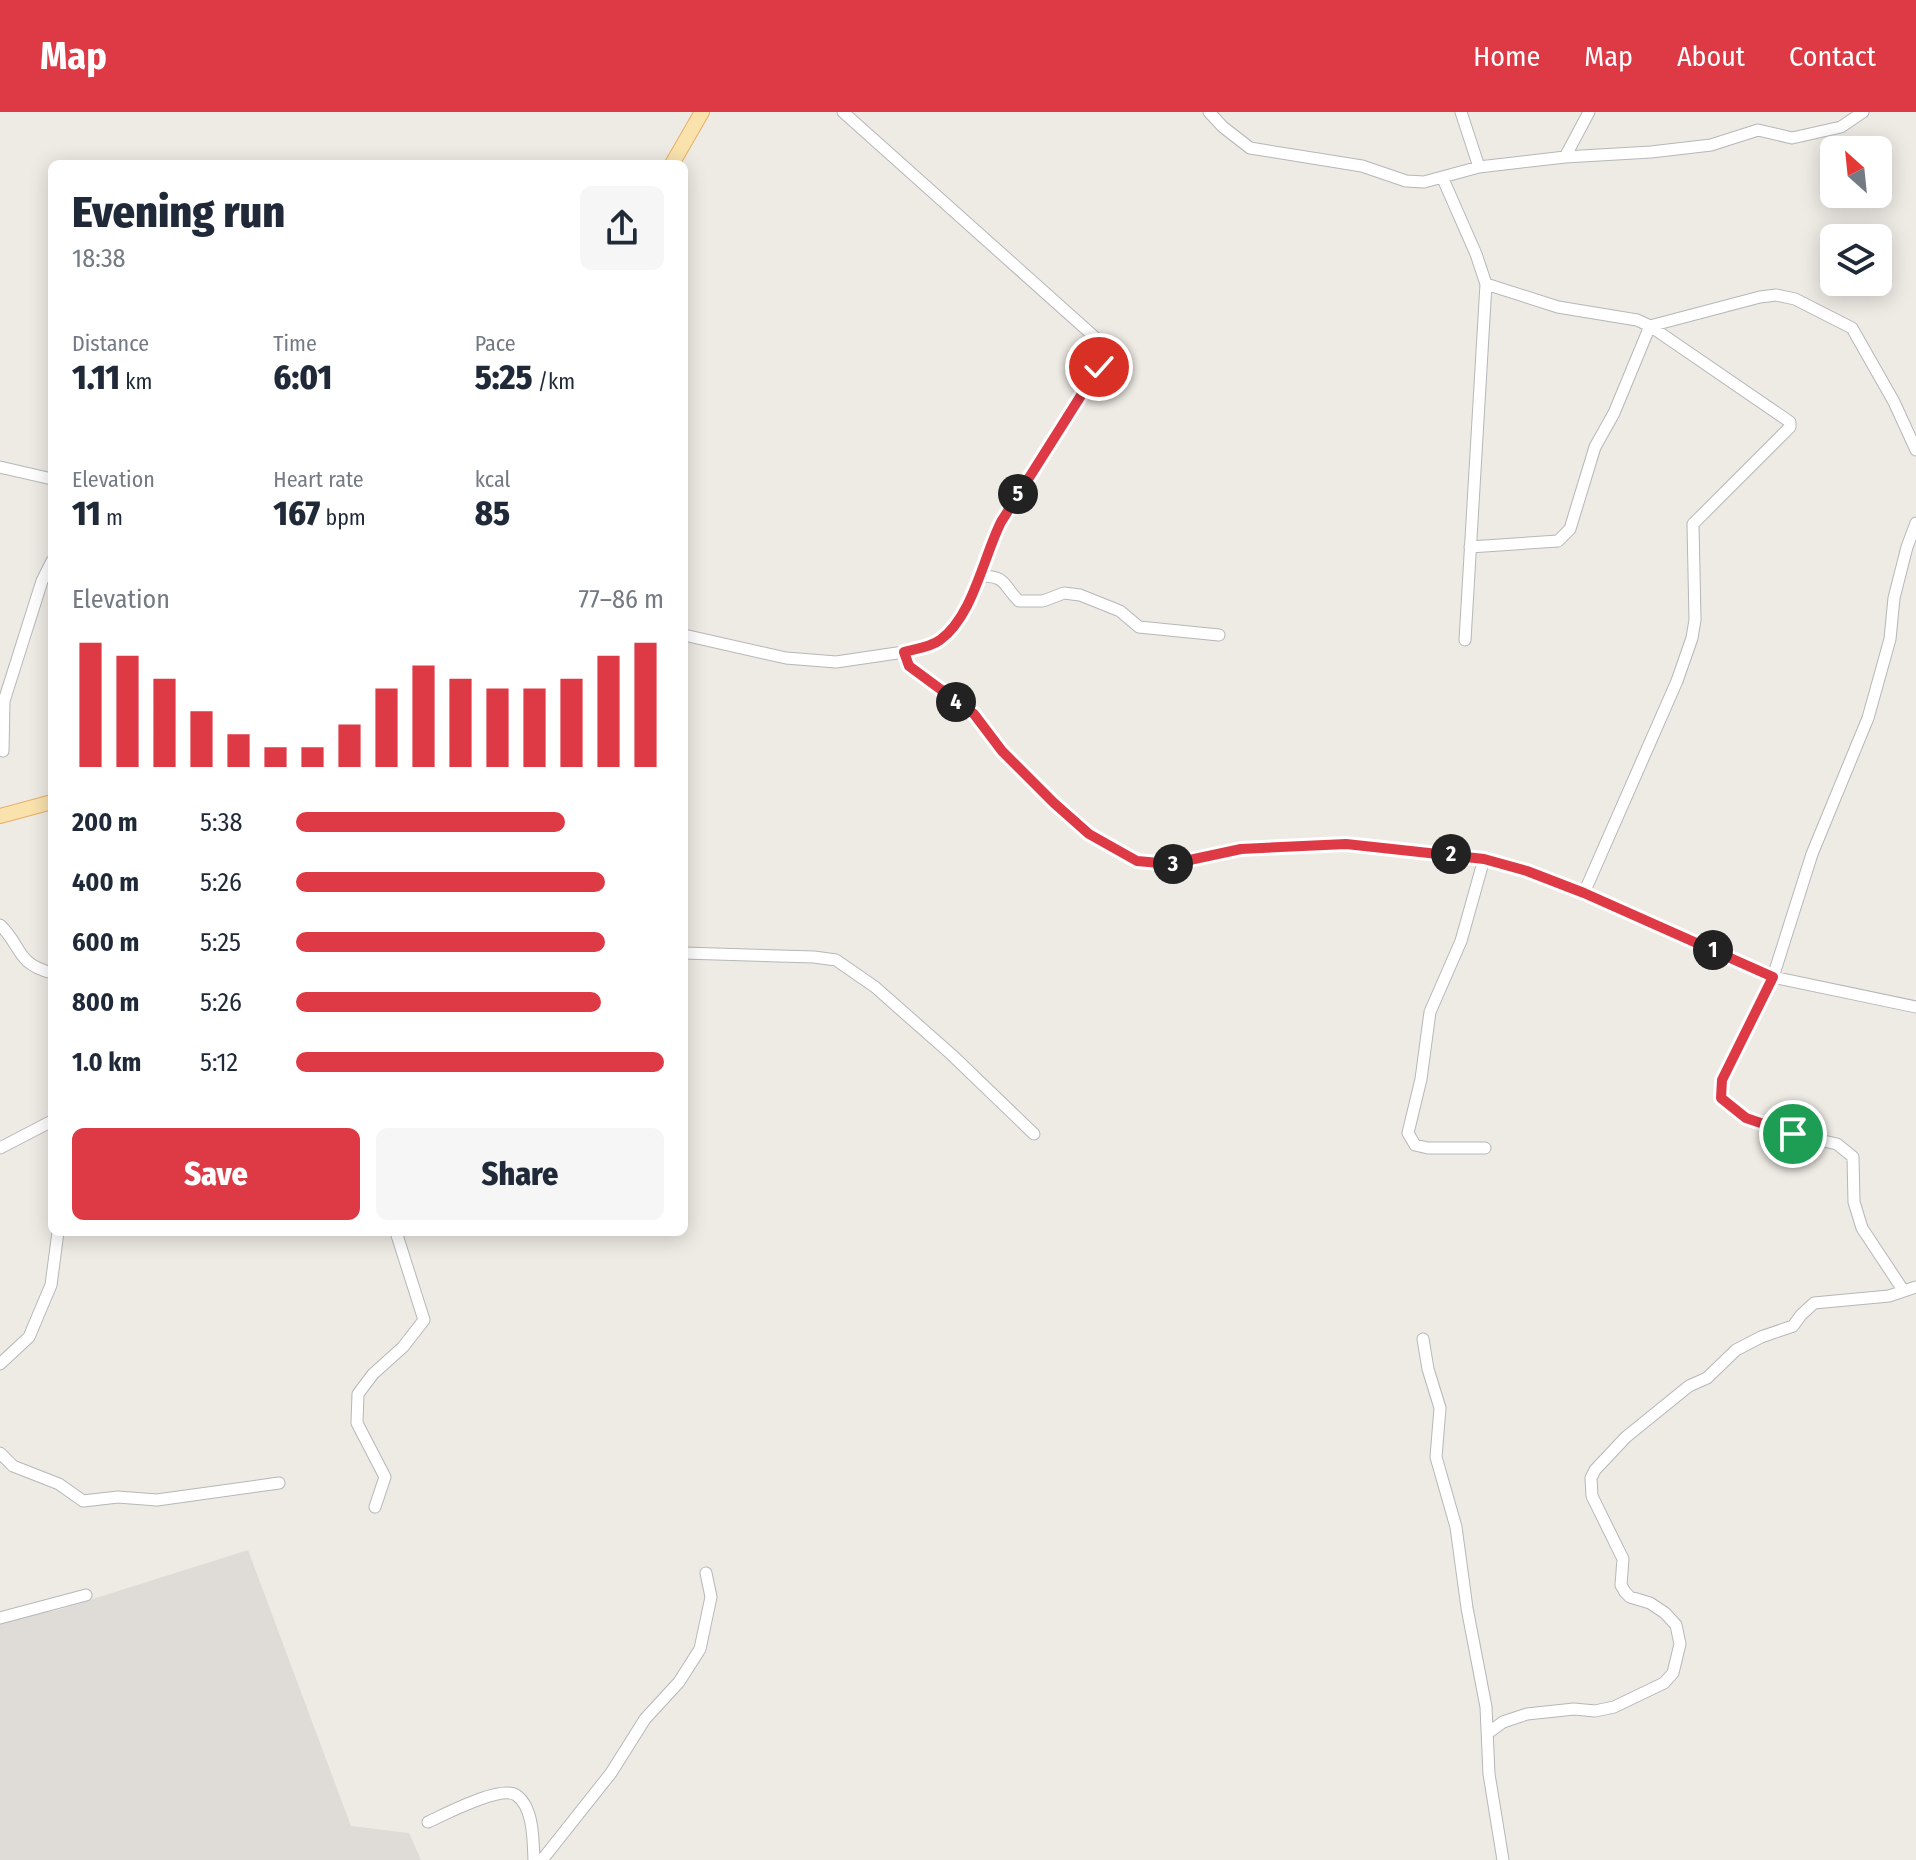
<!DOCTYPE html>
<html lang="en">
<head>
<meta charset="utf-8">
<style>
  body { margin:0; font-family:"Fira Sans Condensed",sans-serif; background:#f6f6f7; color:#1f2937; height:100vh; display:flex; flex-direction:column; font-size:30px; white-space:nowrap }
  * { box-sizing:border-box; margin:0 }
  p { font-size:26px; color:#747a83 }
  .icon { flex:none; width:44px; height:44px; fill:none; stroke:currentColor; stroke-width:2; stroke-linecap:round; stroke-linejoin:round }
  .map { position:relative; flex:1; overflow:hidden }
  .details { position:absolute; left:48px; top:48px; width:640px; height:1076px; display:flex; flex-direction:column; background:#fff; border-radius:12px; box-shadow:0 4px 20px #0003 }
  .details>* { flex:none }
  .needle { width:52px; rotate:333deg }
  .fabs { position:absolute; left:1820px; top:24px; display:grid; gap:16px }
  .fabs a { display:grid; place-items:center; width:72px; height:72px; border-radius:12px; background:#fff; box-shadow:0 4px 20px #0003; font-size:40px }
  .pin { position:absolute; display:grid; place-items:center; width:68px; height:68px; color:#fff; margin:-34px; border:4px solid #fff; border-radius:50%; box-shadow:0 2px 8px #0007 }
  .km { position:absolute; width:40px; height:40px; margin:-20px; border-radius:50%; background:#222; color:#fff; font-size:22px; line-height:40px; text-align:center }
  .round { display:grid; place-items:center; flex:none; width:84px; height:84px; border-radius:12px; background:#f6f6f7 }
  .overview { display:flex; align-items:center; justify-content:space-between; height:136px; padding:0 24px }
  h1 { font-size:44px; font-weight:800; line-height:60px }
  .figures { display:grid; grid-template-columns:repeat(3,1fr); gap:12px; height:136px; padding:8px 24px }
  .figures div { display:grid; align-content:center }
  .figures b { font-size:34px; font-weight:800 }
  .figures small { font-size:22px; font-weight:400 }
  .figures p { font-size:22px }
  .chart { height:224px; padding:16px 24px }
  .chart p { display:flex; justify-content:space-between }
  .chart svg { width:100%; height:144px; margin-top:8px; stroke:#de3a46; stroke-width:6 }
  .cta { display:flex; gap:16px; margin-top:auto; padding:16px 24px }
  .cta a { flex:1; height:92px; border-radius:12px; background:#de3a46; color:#fff; font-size:32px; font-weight:800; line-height:92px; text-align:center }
  .cta a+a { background:#f6f6f7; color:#1f2937 }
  ul { padding:0 24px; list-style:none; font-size:26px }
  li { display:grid; grid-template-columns:128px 96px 1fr; align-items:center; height:60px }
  li i { height:20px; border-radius:10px; background:#de3a46 }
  header { display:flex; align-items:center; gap:48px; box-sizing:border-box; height:112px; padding:0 40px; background:#de3a46; color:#fff }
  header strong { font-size:38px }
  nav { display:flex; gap:44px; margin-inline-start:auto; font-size:28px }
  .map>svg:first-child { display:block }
  .industrial { fill:#dfdcd8 }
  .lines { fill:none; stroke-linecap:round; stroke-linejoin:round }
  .minor-casing { stroke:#b5b7ba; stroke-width:13 }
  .major-casing { stroke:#e8af63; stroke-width:16 }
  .minor { stroke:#fff; stroke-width:11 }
  .major { stroke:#fae2ad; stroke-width:14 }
  .route-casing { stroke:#fff; stroke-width:16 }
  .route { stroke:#de3a46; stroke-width:10 }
</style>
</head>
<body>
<header>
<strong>Map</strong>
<nav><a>Home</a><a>Map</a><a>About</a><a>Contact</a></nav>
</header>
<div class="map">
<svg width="1916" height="1748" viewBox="0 0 1916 1748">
  <rect width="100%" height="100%" fill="#eeeae4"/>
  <path class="industrial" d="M 248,1438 L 351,1714 L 409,1721 L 421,1748 L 0,1748 L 0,1503 L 55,1499 Z"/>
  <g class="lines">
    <defs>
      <path id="minor" d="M 843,0 L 1098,228 L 1102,237 L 1099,255 L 1001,410 C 983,446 973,504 940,528 C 931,535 915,537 904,540
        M 1209,0 L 1223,15 L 1250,36 L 1362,54 L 1406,69 L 1424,70 L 1479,55 L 1565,45 L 1651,40 L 1711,33 L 1758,18 L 1792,26 L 1841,15 L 1863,0
        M 1461,0 L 1479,55
        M 1565,45 L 1589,0
        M 1443,67 L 1476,142 L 1486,172 L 1465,528
        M 1486,172 L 1558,195 L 1637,208 L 1650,214 L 1790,310 L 1790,315 L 1693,412 L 1695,508 L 1692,526 L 1677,569 L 1584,781
        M 0,355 L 52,367
        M 1470,435 L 1558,429 L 1570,417 L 1595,335 L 1614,301 L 1650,214 L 1760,185 L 1776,183 L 1795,187 L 1852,216 L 1894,290 L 1916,338
        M 980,464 C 1008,464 1002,473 1019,489 L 1043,489 L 1064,481 L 1080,483 L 1120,499 L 1139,515 L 1219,523
        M 684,523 L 786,546 L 836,550 L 904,540 L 909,554 L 974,602 L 1002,639 L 1054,691 L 1089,722 L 1137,749 L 1171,752 L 1241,737 L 1346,732 L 1484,747 L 1527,759 L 1584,781 L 1773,865 L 1916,895
        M 3,639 L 4,589 L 42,469 L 52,449
        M 1484,747 L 1461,829 L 1430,900 L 1421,967 L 1408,1021 L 1415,1033 L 1428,1036 L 1485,1036
        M 0,813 C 23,835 15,851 52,861
        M 684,841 L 814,845 L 836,848 L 875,875 L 952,943 L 1034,1022
        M 0,1036 L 52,1009
        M 1903,1178 L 1862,1116 L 1854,1090 L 1853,1045 L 1837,1032 L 1793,1022 L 1746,1006 L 1721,986 L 1722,968 L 1773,865 L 1812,742 L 1868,606 L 1890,527 L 1894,486 L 1907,435 L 1916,411
        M 1423,1227 L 1428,1257 L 1440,1296 L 1436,1345 L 1456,1415 L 1467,1496 L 1486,1595 L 1489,1662 L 1503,1748
        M 0,1252 L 29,1225 L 51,1173 L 58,1120
        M 0,1341 L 13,1354 L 59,1372 L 83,1389 L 118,1385 L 157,1388 L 279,1371
        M 375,1395 L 385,1365 L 357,1311 L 358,1282 L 373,1262 L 403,1235 L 424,1208 L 396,1120
        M 0,1506 L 86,1483
        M 1488,1621 L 1503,1610 L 1527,1602 L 1574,1597 L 1595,1599 L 1614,1595 L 1664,1571 L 1673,1561 L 1680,1532 L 1676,1513 L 1665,1501 L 1650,1491 L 1630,1485 L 1625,1480 L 1621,1473 L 1623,1447 L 1592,1384 L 1591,1366 L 1595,1358 L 1626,1325 L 1689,1274 L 1707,1266 L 1736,1238 L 1761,1225 L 1793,1214 L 1801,1203 L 1814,1191 L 1889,1184 L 1916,1175
        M 428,1710 C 446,1702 500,1673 516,1683 C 534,1695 533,1729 534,1748
        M 542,1748 L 611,1661 L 645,1607 L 679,1570 L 700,1537 L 711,1485 L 706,1461"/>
      <path id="major" d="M 672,52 L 702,0
        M 0,704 L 52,690"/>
    </defs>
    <use href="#minor" class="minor-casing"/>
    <use href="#major" class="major-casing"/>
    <use href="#minor" class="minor"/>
    <use href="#major" class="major"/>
  </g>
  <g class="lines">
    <defs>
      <path id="route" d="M 1099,255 L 1001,410 C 983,446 973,504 940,528 C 931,535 915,537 904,540 L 909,554 L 974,602 L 1002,639 L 1054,691 L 1089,722 L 1137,749 L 1171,752 L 1241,737 L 1346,732 L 1484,747 L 1527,759 L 1584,781 L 1773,865 L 1722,968 L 1721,986 L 1746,1006 L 1793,1022"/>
    </defs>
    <use href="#route" class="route-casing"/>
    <use href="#route" class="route"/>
  </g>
</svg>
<div class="fabs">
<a><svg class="needle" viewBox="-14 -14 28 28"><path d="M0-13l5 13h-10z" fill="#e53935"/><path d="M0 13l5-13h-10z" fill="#747a83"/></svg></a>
<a><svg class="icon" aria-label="layers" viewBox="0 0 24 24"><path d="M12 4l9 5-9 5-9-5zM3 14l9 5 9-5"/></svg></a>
</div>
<div class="pin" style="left:1793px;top:1022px;background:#1e9e55"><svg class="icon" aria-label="arrive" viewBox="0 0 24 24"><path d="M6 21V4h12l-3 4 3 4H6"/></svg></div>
<div class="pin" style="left:1099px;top:255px;background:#d93025"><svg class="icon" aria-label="check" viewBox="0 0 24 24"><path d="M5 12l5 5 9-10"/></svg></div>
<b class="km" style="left:1713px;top:838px">1</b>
<b class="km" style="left:1451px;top:742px">2</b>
<b class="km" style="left:1173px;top:752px">3</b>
<b class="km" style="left:956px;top:590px">4</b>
<b class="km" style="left:1018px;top:382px">5</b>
<section class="details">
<div class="overview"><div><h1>Evening run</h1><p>18:38</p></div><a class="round"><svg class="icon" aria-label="share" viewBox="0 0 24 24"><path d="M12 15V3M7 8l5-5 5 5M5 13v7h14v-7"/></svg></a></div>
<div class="figures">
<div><p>Distance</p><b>1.11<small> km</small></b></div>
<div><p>Time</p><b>6:01</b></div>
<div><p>Pace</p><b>5:25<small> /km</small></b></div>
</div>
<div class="figures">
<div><p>Elevation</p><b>11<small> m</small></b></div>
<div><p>Heart rate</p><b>167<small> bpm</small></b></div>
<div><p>kcal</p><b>85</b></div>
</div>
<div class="chart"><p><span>Elevation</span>77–86 m</p>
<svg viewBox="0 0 160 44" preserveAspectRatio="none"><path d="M5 44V6M15 44V10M25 44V17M35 44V27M45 44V34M55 44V38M65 44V38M75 44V31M85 44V20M95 44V13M105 44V17M115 44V20M125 44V20M135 44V17M145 44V10M155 44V6"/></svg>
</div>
<ul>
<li><b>200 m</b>5:38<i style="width:73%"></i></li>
<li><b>400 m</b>5:26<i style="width:84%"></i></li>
<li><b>600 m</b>5:25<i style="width:84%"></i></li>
<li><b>800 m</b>5:26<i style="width:83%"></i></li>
<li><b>1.0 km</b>5:12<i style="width:100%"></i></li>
</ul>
<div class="cta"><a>Save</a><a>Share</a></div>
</section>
</div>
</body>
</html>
